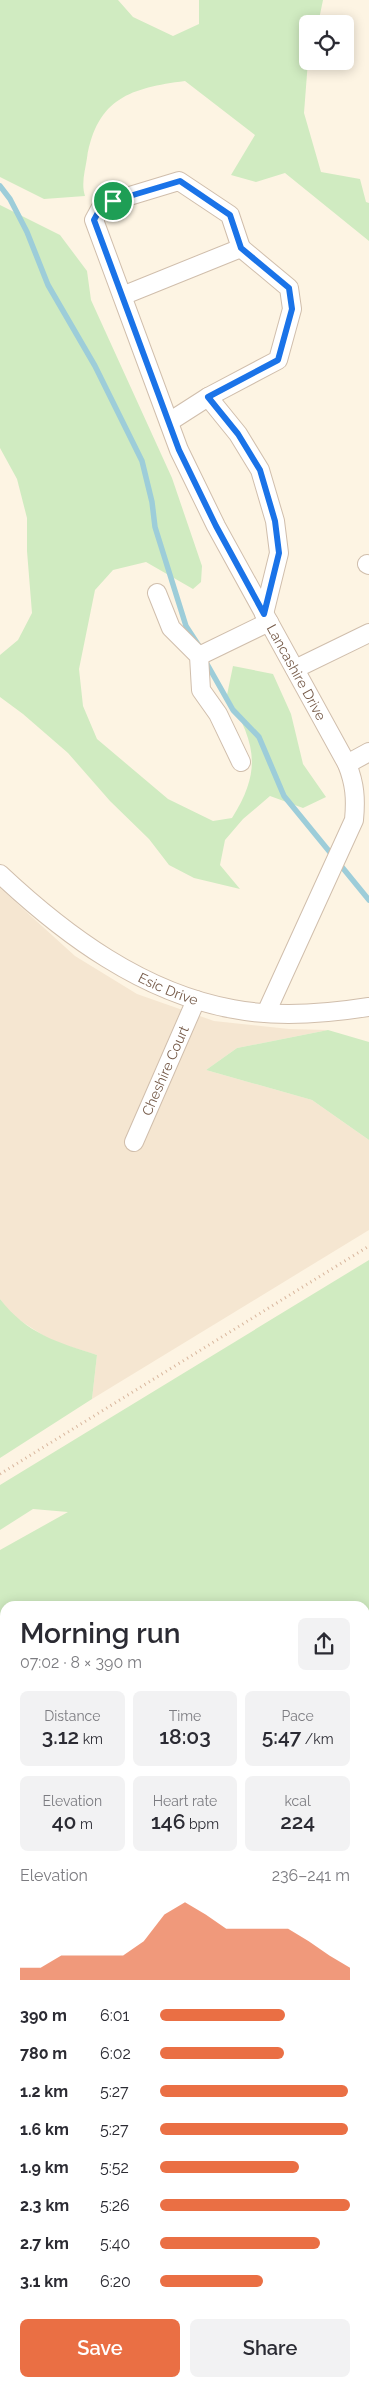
<!DOCTYPE html>
<html lang="en">
<head>
<meta charset="utf-8">
<style>
  body { margin:0; font-family:Raleway,sans-serif; background:#f2f2f3; color:#2b2b33; height:100vh; display:flex; flex-direction:column; font-size:19px; white-space:nowrap }
  * { box-sizing:border-box; margin:0 }
  p { font-size:16px; color:#7c7c81 }
  .icon { flex:none; width:28px; height:28px; fill:none; stroke:currentColor; stroke-width:2; stroke-linecap:round; stroke-linejoin:round }
  .map { position:relative; flex:1; overflow:hidden }
  .drawer { position:absolute; left:0px; top:1601px; width:370px; height:786px; display:flex; flex-direction:column; background:#fff; border-radius:15px 15px 0 0; box-shadow:0 2px 12px #0003 }
  .drawer>* { flex:none }
  .fabs { position:absolute; left:299px; top:15px; display:grid; gap:10px }
  .fabs a { display:grid; place-items:center; width:55px; height:55px; border-radius:8px; background:#fff; box-shadow:0 2px 12px #0003; font-size:25px }
  .pin { position:absolute; display:grid; place-items:center; width:42px; height:42px; color:#fff; margin:-21px; border:2px solid #fff; border-radius:50%; box-shadow:0 1px 5px #0007 }
  .round { display:grid; place-items:center; flex:none; width:52px; height:52px; border-radius:8px; background:#f2f2f3 }
  .overview { display:flex; align-items:center; justify-content:space-between; height:85px; padding:0 20px }
  h1 { font-size:28px; font-weight:600; line-height:38px }
  .stats { display:grid; grid-template-columns:repeat(3,1fr); gap:8px; height:85px; padding:5px 20px }
  .stats div { display:grid; align-content:center; border-radius:8px; background:#f2f2f3; text-align:center }
  .stats b { font-size:21px; font-weight:600 }
  .stats small { font-size:14px; font-weight:400 }
  .stats p { font-size:14px }
  .chart { height:140px; padding:10px 20px }
  .chart p { display:flex; justify-content:space-between }
  .chart svg { width:100%; height:90px; margin-top:5px; fill:#ea6f44; opacity:.7 }
  .primary-button { display:flex; gap:10px; margin-top:auto; padding:10px 20px }
  .primary-button a { flex:1; height:58px; border-radius:8px; background:#ea6f44; color:#fff; font-size:20px; font-weight:600; line-height:58px; text-align:center }
  .primary-button a+a { background:#f2f2f3; color:#2b2b33 }
  ul { padding:0 20px; list-style:none; font-size:16px }
  li { display:grid; grid-template-columns:80px 60px 1fr; align-items:center; height:38px }
  li i { height:12px; border-radius:6px; background:#ea6f44 }
  .map>svg:first-child { display:block }
  .residential { fill:#f5e6d1 }
  .green { fill:#d0ebc1; fill-rule:evenodd }
  .water { fill:#b7dee7; stroke:#9dcdd9 }
  .lines { fill:none; stroke-linecap:round; stroke-linejoin:round }
  .stream { stroke:#9dcdd9; stroke-width:5.5 }
  .minor-casing { stroke:#d0beac; stroke-width:20 }
  .path { stroke:#d8b69d; stroke-width:3; stroke-dasharray:1 4; stroke-linecap:butt }
  .minor { stroke:#fff; stroke-width:18 }
  .route-casing { stroke:#fff; stroke-width:10 }
  .route { stroke:#1a73e8; stroke-width:6 }
  .labels { text-anchor:middle; dominant-baseline:central; stroke-width:4.5; stroke-linejoin:round; paint-order:stroke }
  .street-label { font-size:14px; fill:#755a48; stroke:#fff7ea }
</style>
</head>
<body>
<div class="map">
<svg width="369" height="2387" viewBox="0 0 369 2387">
  <rect width="100%" height="100%" fill="#fdf4e3"/>
  <path class="residential" d="M 0,888 L 75,956 L 137,994 L 214,1021 L 289,1029 L 328,1030 L 237,1048 L 206,1070 L 312,1100 L 369,1140 L 369,1230 L 92,1399 L 97,1355 L 52,1341 L 13,1316 L 0,1299 Z"/>
  <path class="green" d="M 0,0 L 118,0 L 133,17 L 173,36 L 199,24 L 199,0 L 323,0 L 318,24 L 308,24 L 308,61 L 304,113 L 321,172 L 360,179 L 366,202 L 369,203 L 369,241 L 285,173 L 256,182 L 231,175 L 255,135 L 185,81 C 131,88 97,98 87,158 C 85,171 81,183 85,196 L 44,199 L 0,177 Z
    M 0,205 L 60,235 L 87,271 L 91,300 L 172,478 L 202,566 L 201,582 L 193,589 L 146,562 L 113,570 L 95,590 L 79,669 L 83,706 L 97,739 L 168,799 L 213,821 L 232,818 C 263,769 255,742 227,695 L 233,666 L 273,674 L 291,714 L 303,764 L 326,797 L 303,808 L 270,796 L 243,819 L 225,840 L 220,865 L 240,889 L 194,878 L 169,865 L 149,839 L 110,801 L 68,753 L 23,714 L 0,697 L 0,655 L 18,640 L 32,613 L 27,551 L 27,518 L 17,479 L 0,448 Z
    M 328,1030 L 369,1042 L 369,1140 L 312,1100 L 206,1070 L 237,1048 Z
    M 369,1260 L 369,2387 L 0,2387 L 0,1550 L 68,1512 L 33,1509 L 0,1530 L 0,1485 ZM 5,1606 L 365,1606 L 365,2382 L 5,2382 Z
    M 0,1299 C 27,1334 57,1342 97,1355 L 92,1399 L 0,1458 Z"/>
  <path class="water" d="M 366,2352 L 369,2352 L 369,2387 L 364,2387 L 363,2383 L 365,2382 Z"/>
  <g class="lines">
    <path class="stream" d="M 0,186 L 10,199 L 27,232 L 48,285 L 95,366 L 142,461 L 152,502 L 155,527 L 186,626 L 199,646
      M 207,664 L 233,710 L 259,737 L 284,796 L 369,900"/>
    <defs>
      <g id="minor">
        <path id="s1" d="M 122,296 L 241,248 L 230,215 L 179,181 L 113,201 L 100,209 L 94,220 L 179,450 L 216,526 L 347,764 C 355,784 356,799 354,820 L 266,1013"/>
        <path d="M 208,397 L 238,434 L 260,470 L 275,521 L 279,553 L 264,614"/>
        <path d="M 169,422 L 208,397 L 278,360 L 292,309 L 289,288 L 241,248"/>
        <path d="M 367,564 L 369,565"/>
        <path d="M 157,593 L 171,628 L 199,656 L 201,690 L 218,714 L 241,762"/>
        <path d="M 199,656 L 269,622"/>
        <path d="M 295,669 L 369,633"/>
        <path d="M 347,764 L 369,752"/>
        <path id="s2" d="M 0,874 C 65,935 143,993 233,1009 C 278,1018 325,1014 369,1007"/>
        <path id="s3" d="M 134,1142 L 196,1000"/>
        <path d="M 0,1703 L 5,1703"/>
        <path d="M 365,1730 L 369,1733"/>
        <path d="M 365,1825 L 369,1825"/>
        <path d="M 365,1852 L 369,1843"/>
        <path d="M 0,1988 L 5,1988"/>
        <path d="M 0,2141 L 5,2140"/>
        <path d="M 0,2275 L 5,2276"/>
        <path d="M 0,2312 L 5,2310"/>
        <path d="M 151,2382 L 152,2387"/>
        <path d="M 126,2387 L 132,2382"/>
      </g>
    </defs>
    <use href="#minor" class="minor-casing"/>
    <path class="path" d="M 0,1474 L 369,1246
      M 365,2130 L 369,2133"/>
    <use href="#minor" class="minor"/>
  </g>
  <g class="lines">
    <defs>
      <path id="route" d="M 180,181 L 230,215 L 241,248 L 289,288 L 292,309 L 278,360 L 208,397 L 238,434 L 260,470 L 275,521 L 279,553 L 264,614 L 216,526 L 179,450 L 94,220 L 100,209 L 113,201 Z"/>
    </defs>
    <use href="#route" class="route-casing"/>
    <use href="#route" class="route"/>
  </g>
  <g class="labels">
    <g class="street-label">
      <text stroke="none"><textPath href="#s1" startOffset="818">Lancashire Drive</textPath></text>
      <text stroke="none"><textPath href="#s2" startOffset="205">Esic Drive</textPath></text>
      <text stroke="none"><textPath href="#s3" startOffset="78">Cheshire Court</textPath></text>
    </g>
  </g>
</svg>
<div class="fabs">
<a><svg class="icon" aria-label="locate" viewBox="0 0 24 24"><circle cx="12" cy="12" r="6"/><path d="M12 2v4M12 18v4M2 12h4M18 12h4"/></svg></a>
</div>
<div class="pin" style="left:113px;top:201px;background:#1e9e55"><svg class="icon" aria-label="arrive" viewBox="0 0 24 24"><path d="M6 21V4h12l-3 4 3 4H6"/></svg></div>
<section class="drawer">
<div class="overview"><div><h1>Morning run</h1><p>07:02 · 8 × 390 m</p></div><a class="round"><svg class="icon" aria-label="share" viewBox="0 0 24 24"><path d="M12 15V3M7 8l5-5 5 5M5 13v7h14v-7"/></svg></a></div>
<div class="stats">
<div><p>Distance</p><b>3.12<small> km</small></b></div>
<div><p>Time</p><b>18:03</b></div>
<div><p>Pace</p><b>5:47<small> /km</small></b></div>
</div>
<div class="stats">
<div><p>Elevation</p><b>40<small> m</small></b></div>
<div><p>Heart rate</p><b>146<small> bpm</small></b></div>
<div><p>kcal</p><b>224</b></div>
</div>
<div class="chart"><p><span>Elevation</span>236–241 m</p>
<svg viewBox="0 0 160 44" preserveAspectRatio="none"><path d="M0 44V38L10 38L20 32L30 32L40 32L50 32L60 25L70 12L80 6L90 12L100 19L110 19L120 19L130 19L140 25L150 32L160 38V44z"/></svg>
</div>
<ul>
<li><b>390 m</b>6:01<i style="width:66%"></i></li>
<li><b>780 m</b>6:02<i style="width:65%"></i></li>
<li><b>1.2 km</b>5:27<i style="width:99%"></i></li>
<li><b>1.6 km</b>5:27<i style="width:99%"></i></li>
<li><b>1.9 km</b>5:52<i style="width:73%"></i></li>
<li><b>2.3 km</b>5:26<i style="width:100%"></i></li>
<li><b>2.7 km</b>5:40<i style="width:84%"></i></li>
<li><b>3.1 km</b>6:20<i style="width:54%"></i></li>
</ul>
<div class="primary-button"><a>Save</a><a>Share</a></div>
</section>
</div>
</body>
</html>
